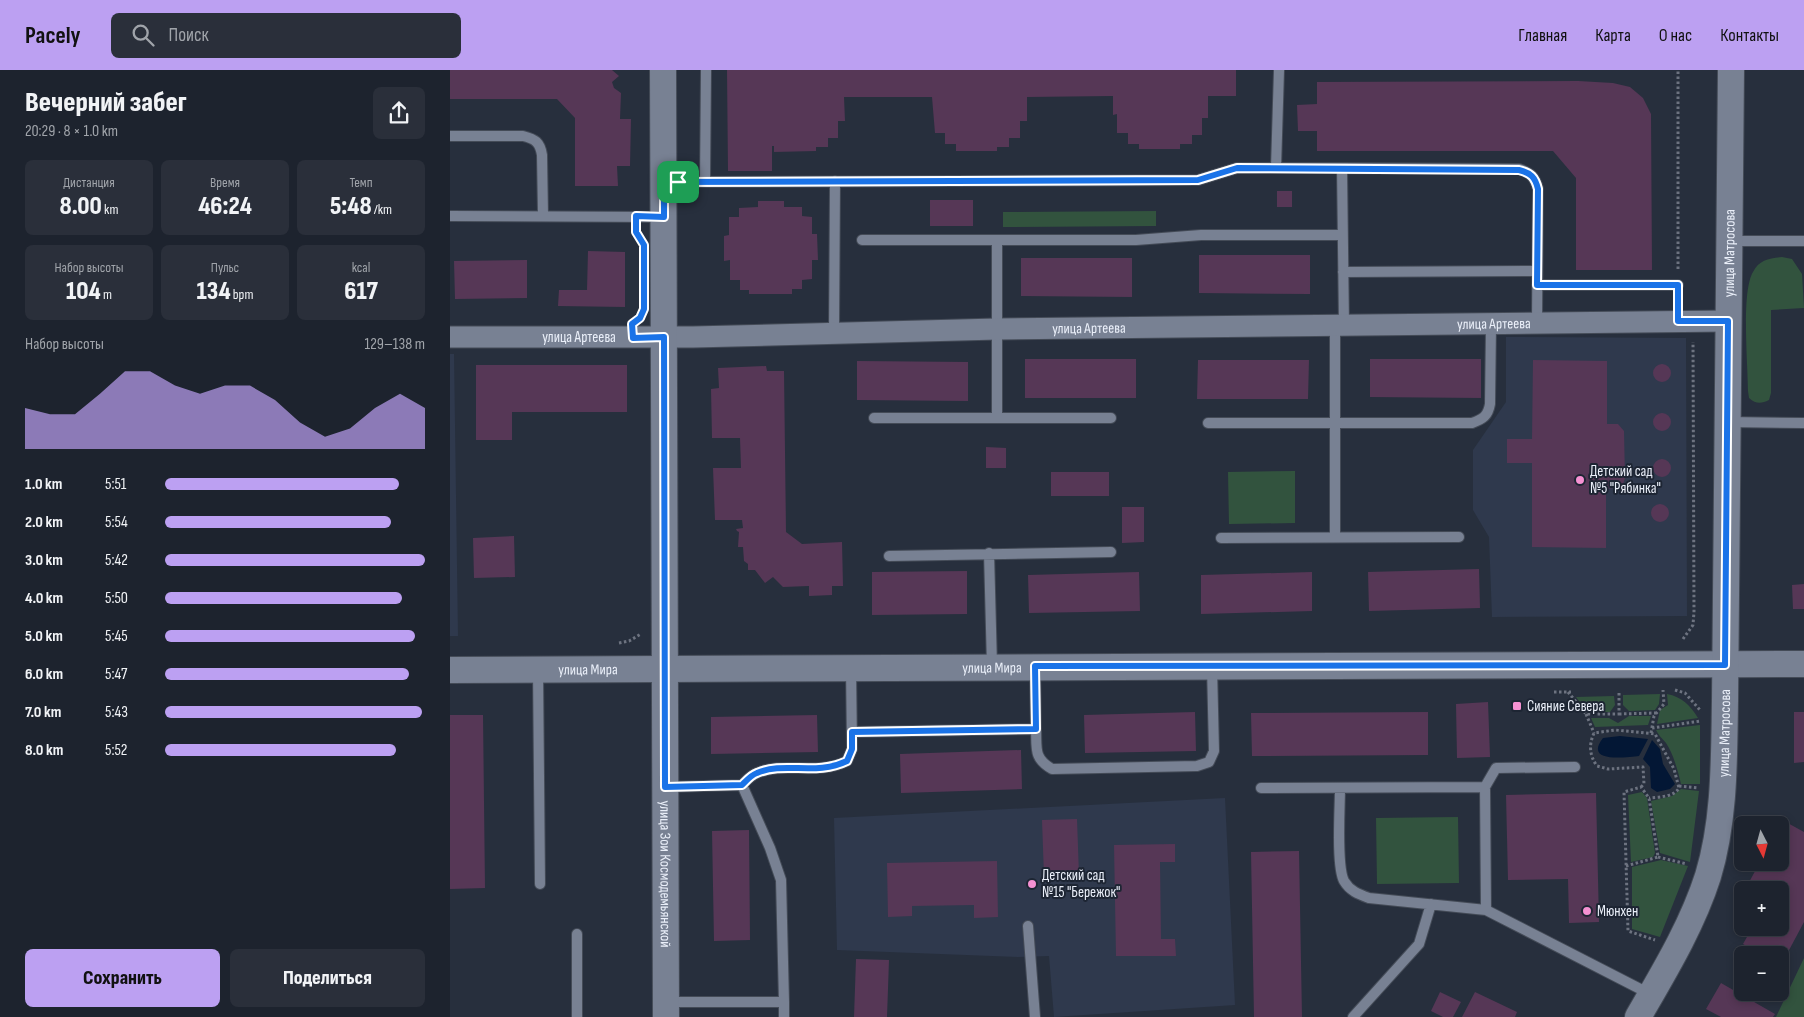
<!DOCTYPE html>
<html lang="ru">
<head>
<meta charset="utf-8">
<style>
  body { margin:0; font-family:"Sofia Sans Condensed",sans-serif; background:#2a2f3a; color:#f1f3f6; height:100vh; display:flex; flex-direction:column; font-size:19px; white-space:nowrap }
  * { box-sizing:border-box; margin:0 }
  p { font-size:16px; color:#a0a4aa }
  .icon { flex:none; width:28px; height:28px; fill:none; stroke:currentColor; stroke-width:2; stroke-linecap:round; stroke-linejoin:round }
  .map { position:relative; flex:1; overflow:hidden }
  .sheet { display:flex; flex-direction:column; background:#1d232e; width:450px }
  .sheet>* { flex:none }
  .needle { width:32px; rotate:174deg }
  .controls { position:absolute; left:1284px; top:746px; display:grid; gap:10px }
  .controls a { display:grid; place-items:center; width:55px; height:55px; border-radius:8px; background:#1d232e; box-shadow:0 2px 8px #0003,0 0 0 1px #3b404a; font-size:25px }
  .pin { position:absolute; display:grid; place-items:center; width:42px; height:42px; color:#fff; margin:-21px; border-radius:10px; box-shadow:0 2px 8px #0006 }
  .round { display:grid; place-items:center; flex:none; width:52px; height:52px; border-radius:8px; background:#2a2f3a }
  .summary { display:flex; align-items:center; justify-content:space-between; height:85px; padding:0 25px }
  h1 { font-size:28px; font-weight:800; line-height:38px }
  .stats { display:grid; grid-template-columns:repeat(3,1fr); gap:8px; height:85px; padding:5px 25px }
  .stats div { display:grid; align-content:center; border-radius:8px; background:#2a2f3a; text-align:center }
  .stats b { font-size:25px; font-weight:800 }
  .stats small { font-size:14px; font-weight:400 }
  .stats p { font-size:14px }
  .chart { height:140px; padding:10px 25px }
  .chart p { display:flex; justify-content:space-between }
  .chart svg { width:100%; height:90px; margin-top:5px; fill:#bca0f2; opacity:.7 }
  .cta { display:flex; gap:10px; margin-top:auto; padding:10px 25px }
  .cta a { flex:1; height:58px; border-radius:8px; background:#bca0f2; color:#111; font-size:20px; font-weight:800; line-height:58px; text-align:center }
  .cta a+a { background:#2a2f3a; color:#f1f3f6 }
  ul { padding:0 25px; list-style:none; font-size:16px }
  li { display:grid; grid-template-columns:80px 60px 1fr; align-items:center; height:38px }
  li i { height:12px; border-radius:6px; background:#bca0f2 }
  header { display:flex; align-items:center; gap:30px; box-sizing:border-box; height:70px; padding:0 25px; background:#bca0f2; color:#111 }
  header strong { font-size:24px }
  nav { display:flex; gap:28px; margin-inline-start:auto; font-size:18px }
  .search { width:350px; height:45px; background:#2a2f3a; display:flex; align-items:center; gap:12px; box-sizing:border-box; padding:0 18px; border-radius:8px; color:#a0a4aa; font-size:19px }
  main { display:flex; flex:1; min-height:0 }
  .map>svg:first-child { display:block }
  .built { fill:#2f394d }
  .green { fill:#32533e }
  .water { fill:#031735 }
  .building { fill:#563756 }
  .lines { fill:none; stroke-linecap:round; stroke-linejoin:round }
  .service-casing { stroke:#444b57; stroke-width:12 }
  .minor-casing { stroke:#444b57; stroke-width:23 }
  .tertiary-casing { stroke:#444b57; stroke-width:28 }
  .path { stroke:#6d7380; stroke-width:3; stroke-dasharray:2.5 2.5; stroke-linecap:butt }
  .service { stroke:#788193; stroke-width:10 }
  .minor { stroke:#788193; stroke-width:21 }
  .tertiary { stroke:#788193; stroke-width:26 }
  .route-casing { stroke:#fff; stroke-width:10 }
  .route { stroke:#1a73e8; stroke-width:6 }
  .poi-dot { fill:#f591d2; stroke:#1d2533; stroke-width:2 }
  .labels { text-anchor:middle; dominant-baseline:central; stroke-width:4; stroke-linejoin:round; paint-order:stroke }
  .street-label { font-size:15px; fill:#eaeff9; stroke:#1d2533 }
  .poi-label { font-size:15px; fill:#eaeff9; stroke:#1d2533; text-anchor:start }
</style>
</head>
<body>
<header>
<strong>Pacely</strong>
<div class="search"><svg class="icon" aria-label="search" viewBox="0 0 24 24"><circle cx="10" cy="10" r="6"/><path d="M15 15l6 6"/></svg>Поиск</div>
<nav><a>Главная</a><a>Карта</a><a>О нас</a><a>Контакты</a></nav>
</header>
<main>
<section class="sheet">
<div class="summary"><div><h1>Вечерний забег</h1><p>20:29 · 8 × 1.0 km</p></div><a class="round"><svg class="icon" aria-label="share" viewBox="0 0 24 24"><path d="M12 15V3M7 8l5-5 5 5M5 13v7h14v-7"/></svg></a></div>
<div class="stats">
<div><p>Дистанция</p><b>8.00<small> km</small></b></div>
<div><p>Время</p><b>46:24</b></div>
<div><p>Темп</p><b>5:48<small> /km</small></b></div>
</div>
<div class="stats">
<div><p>Набор высоты</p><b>104<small> m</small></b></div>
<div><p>Пульс</p><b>134<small> bpm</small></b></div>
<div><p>kcal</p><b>617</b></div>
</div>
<div class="chart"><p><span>Набор высоты</span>129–138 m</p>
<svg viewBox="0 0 160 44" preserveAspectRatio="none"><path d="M0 44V24L10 27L20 27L30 17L40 6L50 6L60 13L70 17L80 13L90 13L100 20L110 31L120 38L130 34L140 24L150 17L160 24V44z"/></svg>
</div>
<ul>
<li><b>1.0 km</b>5:51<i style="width:90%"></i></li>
<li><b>2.0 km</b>5:54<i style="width:87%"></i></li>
<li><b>3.0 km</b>5:42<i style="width:100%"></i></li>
<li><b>4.0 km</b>5:50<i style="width:91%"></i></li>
<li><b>5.0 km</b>5:45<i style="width:96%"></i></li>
<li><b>6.0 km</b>5:47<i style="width:94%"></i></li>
<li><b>7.0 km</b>5:43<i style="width:99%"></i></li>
<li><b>8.0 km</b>5:52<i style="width:89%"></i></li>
</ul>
<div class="cta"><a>Сохранить</a><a>Поделиться</a></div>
</section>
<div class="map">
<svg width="1354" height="947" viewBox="0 0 1354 947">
  <rect width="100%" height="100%" fill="#272f3d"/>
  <path class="built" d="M 1056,267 L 1236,268 L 1237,546 L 1042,547 L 1039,467 L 1023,440 L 1023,380 L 1056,332 Z
    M 0,284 L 4,284 L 8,566 L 0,566 Z
    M 775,728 L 785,935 L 604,947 L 599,886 L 568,887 L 387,880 L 384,748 Z"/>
  <path class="green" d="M 706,141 L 706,156 L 553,157 L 553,142 Z
    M 1332,187 L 1342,189 L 1352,204 L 1354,238 L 1321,240 L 1321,323 L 1319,330 C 1311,334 1306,334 1299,328 L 1298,321 C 1298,295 1291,222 1303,202 C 1309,190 1319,188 1332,187 Z
    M 845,401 L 845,453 L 779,454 L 778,402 Z
    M 1210,624 L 1209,634 L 1205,640 L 1179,641 L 1173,635 L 1173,625 Z
    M 1217,624 C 1232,627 1240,635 1248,648 L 1207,654 L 1210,640 L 1218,635 Z
    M 1164,626 L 1165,635 L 1160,642 L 1137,642 L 1126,627 Z
    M 1179,646 L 1201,646 L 1198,655 L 1145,657 L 1141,648 L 1159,648 L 1168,653 Z
    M 1250,655 L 1250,714 L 1231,714 C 1228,701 1223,683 1216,673 C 1212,668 1209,666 1206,660 Z
    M 1231,719 L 1249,721 L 1240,792 L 1210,783 L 1201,731 L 1222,726 Z
    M 1192,722 L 1197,728 L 1205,783 L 1203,787 L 1181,792 L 1178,725 Z
    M 1008,747 L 1009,813 L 927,814 L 926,748 Z
    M 1211,790 L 1238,796 L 1210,867 L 1182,859 L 1182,797 Z
    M 1354,888 L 1354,947 L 1326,947 Z"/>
  <path class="water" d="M 1170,666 L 1198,669 L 1189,686 C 1177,687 1133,694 1153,668 Z
    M 1202,670 L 1210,679 L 1213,694 L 1225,714 L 1220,719 L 1207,722 L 1201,718 L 1200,697 L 1193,689 Z"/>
  <path class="building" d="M 0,0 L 162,0 L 169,6 L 162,12 L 164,18 L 171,23 L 170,49 L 181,49 L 180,96 L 167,96 L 168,116 L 125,116 L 125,48 L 107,29 L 0,29 Z
    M 277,0 L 786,0 L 786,26 L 758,26 L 758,48 L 752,48 L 752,65 L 742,65 L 742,74 L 730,74 L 730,79 L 689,79 L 689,74 L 678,74 L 678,63 L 667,63 L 667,44 L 663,45 L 663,26 L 577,27 L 577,51 L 570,51 L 570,68 L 559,68 L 559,77 L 547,77 L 547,81 L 506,81 L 506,74 L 495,74 L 495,63 L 485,63 L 482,27 L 394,27 L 395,51 L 388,51 L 388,68 L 378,68 L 378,77 L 366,77 L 366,81 L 324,82 L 324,76 L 322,76 L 322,101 L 278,101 Z
    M 1128,11 L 1163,13 L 1180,17 L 1193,28 L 1201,44 L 1202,200 L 1126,200 L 1126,108 L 1103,81 L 867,81 L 867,61 L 848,61 L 847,35 L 867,34 L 867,12 Z
    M 827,121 L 842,121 L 842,137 L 827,137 Z
    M 480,130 L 523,130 L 523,156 L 480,156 Z
    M 308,131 L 334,131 L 334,137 L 352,137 L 352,146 L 362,147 L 362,164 L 367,164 L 368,190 L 362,190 L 362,209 L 352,210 L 352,219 L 342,219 L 342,224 L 299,224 L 299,220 L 290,220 L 290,210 L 280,210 L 280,190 L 274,191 L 274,166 L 279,165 L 279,147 L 289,147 L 289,138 L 308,137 Z
    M 138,181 L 175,182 L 175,237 L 108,236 L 109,220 L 137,220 Z
    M 749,185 L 860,185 L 860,224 L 749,223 Z
    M 571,188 L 682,188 L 682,227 L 571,226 Z
    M 77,190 L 77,228 L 5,229 L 4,191 Z
    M 575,289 L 686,289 L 686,328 L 575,328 Z
    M 920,289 L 1031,289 L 1031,328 L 920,327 Z
    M 748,290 L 859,290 L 858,329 L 747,329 Z
    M 1083,290 L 1157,291 L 1157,354 L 1168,354 L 1174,361 L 1175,408 L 1172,417 L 1156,419 L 1156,478 L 1082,477 L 1082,393 L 1057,393 L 1057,369 L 1082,369 Z
    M 407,291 L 518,292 L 518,331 L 407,330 Z
    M1203 303a9 9 0 1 1 18 0a9 9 0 1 1-18 0Z
    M 26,295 L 177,295 L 177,342 L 62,342 L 62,370 L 26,370 Z
    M 316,296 L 317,301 L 334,301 L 336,462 L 352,474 L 392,472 L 393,516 L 382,516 L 382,525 L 359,526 L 359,516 L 333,517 L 323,507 L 315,513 L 305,500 L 298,500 L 298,494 L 294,491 L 293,477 L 288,477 L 289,462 L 287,461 L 286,459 L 293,458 L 292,450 L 265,450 L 263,398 L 291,398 L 290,368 L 262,368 L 261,319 L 269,318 L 268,298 Z
    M1203 352a9 9 0 1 1 18 0a9 9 0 1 1-18 0Z
    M 536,377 L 556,378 L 556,398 L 536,398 Z
    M1203 398a9 9 0 1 1 18 0a9 9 0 1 1-18 0Z
    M 601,402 L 659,402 L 659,426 L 601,426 Z
    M1201 443a9 9 0 1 1 18 0a9 9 0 1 1-18 0Z
    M 672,437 L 694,437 L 694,472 L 672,473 Z
    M 64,466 L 65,507 L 24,508 L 23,468 Z
    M 1029,499 L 1030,538 L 919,541 L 918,502 Z
    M 517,501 L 517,544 L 422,545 L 422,502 Z
    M 689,502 L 690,541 L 579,543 L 578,505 Z
    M 862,502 L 862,541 L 751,544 L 751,505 Z
    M 1354,514 L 1354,539 L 1343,539 L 1342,515 Z
    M 1038,632 L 1040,687 L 1007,688 L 1006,634 Z
    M 745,642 L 746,681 L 635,683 L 634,645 Z
    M 978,642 L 978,685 L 802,686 L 801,643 Z
    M 1344,642 L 1354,642 L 1354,692 L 1344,693 Z
    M 0,645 L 33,645 L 35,818 L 0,819 Z
    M 367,645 L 368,682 L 261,684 L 261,647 Z
    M 571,680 L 572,719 L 451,723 L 450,684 Z
    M 1146,723 L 1149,852 L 1119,853 L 1118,809 L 1058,810 L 1056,725 Z
    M 627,749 L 629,805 L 594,806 L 592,750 Z
    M 1334,751 L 1354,762 L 1354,852 L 1330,897 L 1330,885 L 1312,885 L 1293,874 L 1302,858 L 1330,858 L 1330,820 L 1304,820 L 1297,816 L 1310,792 L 1330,792 L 1330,757 Z
    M 299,760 L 300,870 L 264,871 L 262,761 Z
    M 725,774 L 725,792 L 710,792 L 711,869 L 725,869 L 726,886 L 666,886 L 664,775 Z
    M 849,781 L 852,947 L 804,947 L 801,782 Z
    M 547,791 L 548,847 L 524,848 L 524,835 L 462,836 L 462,846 L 438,847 L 437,793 Z
    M 406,889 L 439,890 L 437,947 L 404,947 Z
    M 1271,913 L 1325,944 L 1323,947 L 1271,947 L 1256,939 Z
    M 990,922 L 1011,932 L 1003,947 L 993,947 L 981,941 Z
    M 1025,922 L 1067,942 L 1065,947 L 1012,947 Z"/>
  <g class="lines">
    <defs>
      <path id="service" d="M 0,66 L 73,66 C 85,69 90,72 92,85 L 93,146
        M 826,98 L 829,0
        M 892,98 L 1069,99 C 1081,103 1085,107 1088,119 L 1087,253
        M 215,112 L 748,110 L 787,98 L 892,98 L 894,256
        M 255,112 L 256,0
        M 0,146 L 213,147
        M 412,170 L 686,170 L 751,165 L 892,165
        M 1280,171 L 1354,171
        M 893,202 L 1087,201
        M 1087,215 L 1228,215
        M 885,256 L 885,467
        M 384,264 L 385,111
        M 547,347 L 547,170
        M 424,348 L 661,348
        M 1278,352 L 1354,353
        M 758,353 L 1022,353 C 1033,349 1038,346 1040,334 L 1041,255
        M 771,468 L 1009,467
        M 539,483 L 542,596
        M 439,486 L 661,482
        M 88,600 L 90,814
        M 586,659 C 587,678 583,688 602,699 L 747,696 L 759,692 L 764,681 L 762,597
        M 402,662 L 586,659 L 585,597
        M 1125,697 L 1046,698 L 1035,717 L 1036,840 L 1200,924
        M 292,715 C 296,711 301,705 307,703 C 334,691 367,706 397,691 L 402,679 L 401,597
        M 215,717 L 292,715 L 320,778 L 331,810 L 334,932 L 217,932
        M 811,718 L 1035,717
        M 890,718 C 890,737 886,796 894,811 C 900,821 908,824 919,828 L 1036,840
        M 578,856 L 585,947
        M 127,864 L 127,947
        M 334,932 L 334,947
        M 903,947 L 969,874 L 981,834"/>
      <g id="minor">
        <path id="s1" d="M 0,267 L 243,267 L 547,259 L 1278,251"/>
      </g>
      <g id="tertiary">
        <path id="s2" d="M 213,0 L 216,947"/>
        <path id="s3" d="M 0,600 L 1354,594"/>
        <path id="s4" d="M 1188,947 C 1214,902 1242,856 1258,806 C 1275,750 1274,689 1275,631 L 1281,0"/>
      </g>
    </defs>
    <use href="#service" class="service-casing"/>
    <use href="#minor" class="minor-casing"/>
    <use href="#tertiary" class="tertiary-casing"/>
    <path class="path" d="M 1228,199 L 1228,0
      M 1233,569 L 1243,555 L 1244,542 L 1243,272
      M 169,573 L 179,571 L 191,564
      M 1225,620 L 1235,623 L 1250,640
      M 1104,622 L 1121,622
      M 1118,622 L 1136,644 L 1169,644 L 1169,621
      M 1136,644 L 1144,663
      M 1169,644 L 1206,643
      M 1202,658 L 1251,651
      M 1201,663 L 1204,646 L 1214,634 L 1213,620
      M 1229,716 L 1248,718
      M 1191,717 L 1194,714 L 1193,697 L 1158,699 L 1147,696 C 1139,685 1139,674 1144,663 L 1165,660 L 1205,664 L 1224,699 L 1229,718 C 1224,727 1209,727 1199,728
      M 1208,787 L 1237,794
      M 1176,796 L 1208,787 L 1199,728 L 1191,717 L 1174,722 L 1178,861 L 1205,870"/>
    <use href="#service" class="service"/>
    <use href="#minor" class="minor"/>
    <use href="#tertiary" class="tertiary"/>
  </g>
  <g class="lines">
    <defs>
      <path id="route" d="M 787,98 L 1069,100 C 1081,103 1085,107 1088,119 L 1087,215 L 1228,215 L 1228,251 L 1278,251 L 1275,595 L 585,596 L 586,659 L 402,662 L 402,679 L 397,691 C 366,706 334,691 307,703 C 301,705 296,711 292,715 L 215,717 L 214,267 L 183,268 L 182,254 L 190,248 L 194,239 L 194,175 L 186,162 L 186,146 L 214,147 L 214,112 L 748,110 Z"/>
    </defs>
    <use href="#route" class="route-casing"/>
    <use href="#route" class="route"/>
  </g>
  <g class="poi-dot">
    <circle cx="1130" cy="410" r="5"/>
    <rect x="1062" y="631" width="10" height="10" rx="2.5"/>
    <circle cx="582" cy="814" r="5"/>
    <circle cx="1137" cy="841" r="5"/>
  </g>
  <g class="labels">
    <g class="street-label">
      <text stroke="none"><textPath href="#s4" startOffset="782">улица Матросова</textPath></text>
      <text stroke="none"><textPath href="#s1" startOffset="1044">улица Артеева</textPath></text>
      <text stroke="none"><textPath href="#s1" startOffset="639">улица Артеева</textPath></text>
      <text stroke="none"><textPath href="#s1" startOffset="129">улица Артеева</textPath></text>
      <text stroke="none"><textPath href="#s3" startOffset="542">улица Мира</textPath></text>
      <text stroke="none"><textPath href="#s3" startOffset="138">улица Мира</textPath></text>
      <text stroke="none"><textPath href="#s4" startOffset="302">улица Матросова</textPath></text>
      <text stroke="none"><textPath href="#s2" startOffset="804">улица Зои Космодемьянской</textPath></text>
    </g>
    <g class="poi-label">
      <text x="1140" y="401">Детский сад<tspan x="1140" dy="17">№5 "Рябинка"</tspan></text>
      <text x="1077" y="636">Сияние Cевера</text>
      <text x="592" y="805">Детский сад<tspan x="592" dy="17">№15 "Бережок"</tspan></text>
      <text x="1147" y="841">Мюнхен</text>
    </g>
  </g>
</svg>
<div class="controls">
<a><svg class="needle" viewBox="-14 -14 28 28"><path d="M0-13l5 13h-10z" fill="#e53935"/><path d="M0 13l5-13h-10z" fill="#a0a4aa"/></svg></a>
<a>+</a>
<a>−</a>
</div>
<div class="pin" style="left:228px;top:112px;background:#1e9e55"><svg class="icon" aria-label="arrive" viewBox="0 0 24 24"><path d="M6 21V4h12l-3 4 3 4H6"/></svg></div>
</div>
</main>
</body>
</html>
